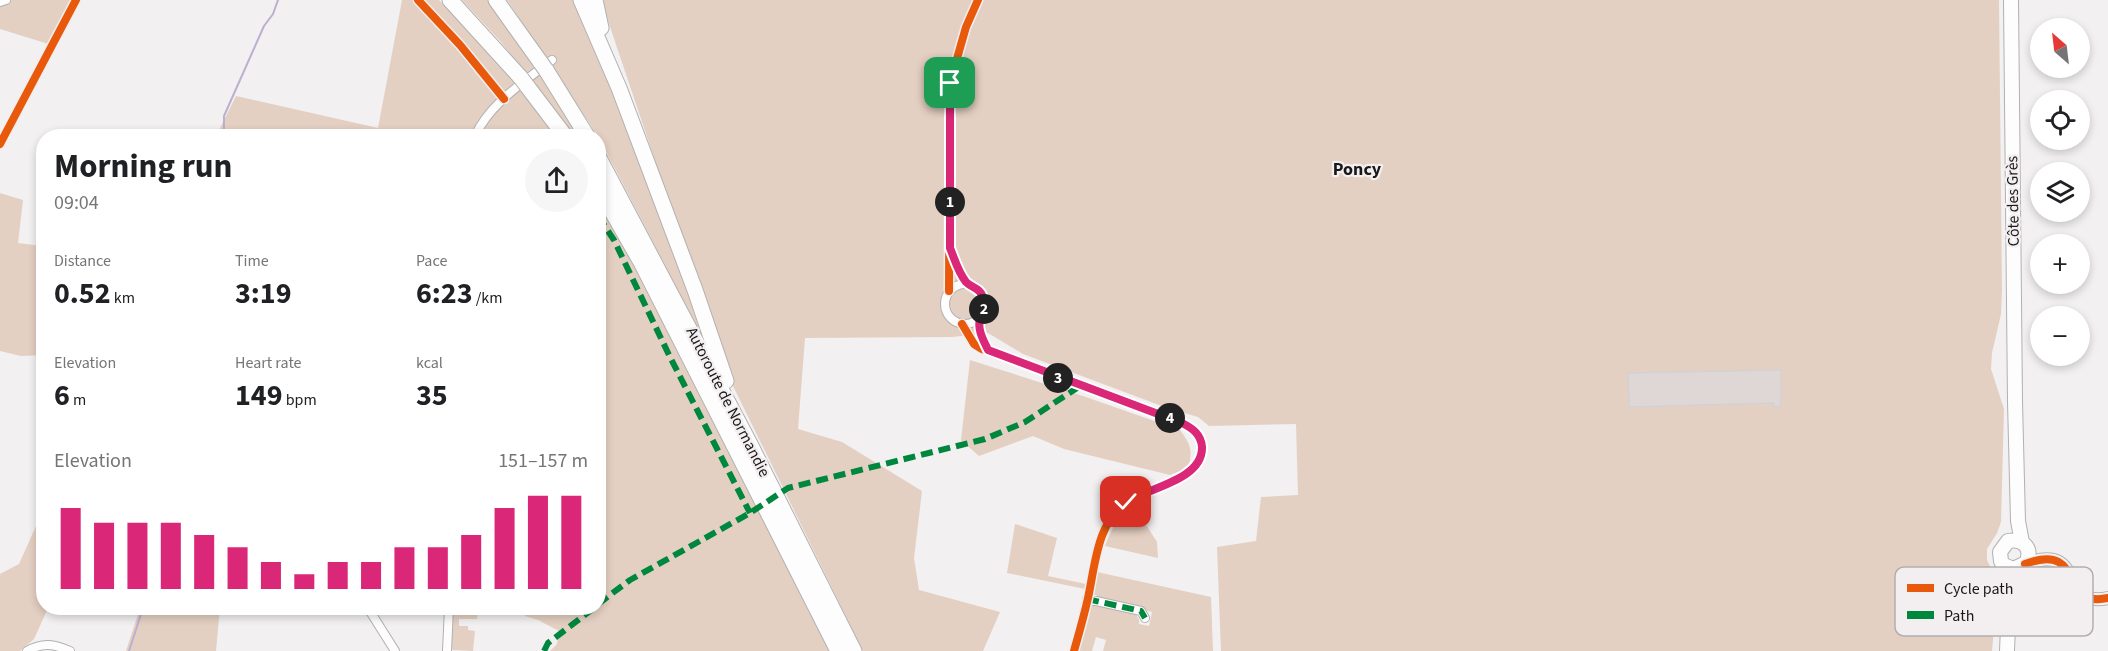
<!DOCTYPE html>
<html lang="en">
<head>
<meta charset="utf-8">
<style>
  body { margin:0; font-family:"Source Sans 3",sans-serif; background:#f6f6f6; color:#202124; height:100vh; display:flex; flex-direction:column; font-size:22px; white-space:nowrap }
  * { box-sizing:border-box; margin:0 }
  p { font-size:20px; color:#757577 }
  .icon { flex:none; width:33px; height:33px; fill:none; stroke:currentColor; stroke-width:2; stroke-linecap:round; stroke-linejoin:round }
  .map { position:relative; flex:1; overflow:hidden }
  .details { position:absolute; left:36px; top:129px; width:570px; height:486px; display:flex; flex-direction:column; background:#fff; border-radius:24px; box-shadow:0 3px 9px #0003 }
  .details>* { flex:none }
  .needle { width:39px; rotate:332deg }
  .controls { position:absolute; left:2030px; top:18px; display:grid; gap:12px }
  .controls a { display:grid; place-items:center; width:60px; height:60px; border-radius:50%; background:#fff; box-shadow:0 3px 9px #0003; font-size:30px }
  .pin { position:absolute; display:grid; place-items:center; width:51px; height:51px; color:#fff; margin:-26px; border-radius:12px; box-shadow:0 3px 9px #0006 }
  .km { position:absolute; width:30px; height:30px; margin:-15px; border-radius:50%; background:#222; color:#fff; font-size:16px; line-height:30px; text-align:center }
  .round { display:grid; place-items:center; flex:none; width:63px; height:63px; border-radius:32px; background:#f6f6f6 }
  .headline { display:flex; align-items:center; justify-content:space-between; height:102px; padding:0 18px }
  h1 { font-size:33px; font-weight:700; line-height:45px }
  .stats { display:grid; grid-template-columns:repeat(3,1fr); gap:9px; height:102px; padding:6px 18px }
  .stats div { display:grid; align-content:center }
  .stats b { font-size:30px; font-weight:700 }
  .stats small { font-size:16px; font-weight:400 }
  .stats p { font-size:16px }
  .chart { height:168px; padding:12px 18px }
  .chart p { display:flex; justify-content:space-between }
  .chart svg { width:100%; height:108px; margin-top:6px; stroke:#db2777; stroke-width:6 }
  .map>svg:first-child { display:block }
  .green { fill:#e4d0c2 }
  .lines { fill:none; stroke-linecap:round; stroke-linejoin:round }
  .stream { stroke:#bbb0cf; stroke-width:2 }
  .building { fill:#dfd7d6; stroke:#d3d1d2; stroke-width:1.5 }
  .street-casing { stroke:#b2b0b1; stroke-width:10 }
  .secondary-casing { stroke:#b2b0b1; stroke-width:14 }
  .primary-casing { stroke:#b2b0b1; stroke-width:16 }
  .highway-casing { stroke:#b2b0b1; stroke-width:17 }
  .street { stroke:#fdfdfd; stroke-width:8 }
  .secondary { stroke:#fdfdfd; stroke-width:12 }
  .primary { stroke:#fdfdfd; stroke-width:14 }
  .highway { stroke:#fdfdfd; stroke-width:15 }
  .highway-bridge-casing { stroke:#b2b0b1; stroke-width:17; stroke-linecap:butt }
  .highway-bridge { stroke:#fdfdfd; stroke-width:15 }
  .quiet { stroke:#00873e; stroke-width:6; stroke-dasharray:12 6; stroke-linecap:butt }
  .cycleway-casing { stroke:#f3eff0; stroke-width:11 }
  .cycleway { stroke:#e8590c; stroke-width:8 }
  .route-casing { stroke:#fff; stroke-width:12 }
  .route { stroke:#db2777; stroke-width:8 }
  .labels { text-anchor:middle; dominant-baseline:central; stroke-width:4.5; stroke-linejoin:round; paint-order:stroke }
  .street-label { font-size:16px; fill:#191718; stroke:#f3eff0 }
  .neighbourhood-label { font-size:18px; font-weight:bold; fill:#191718; stroke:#f3eff0 }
  .key { fill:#f3eff0; stroke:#b2aeaf; stroke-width:1.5 }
  .key-label { font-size:16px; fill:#191718 }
</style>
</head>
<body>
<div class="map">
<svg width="2108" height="651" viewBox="0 0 2108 651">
  <rect width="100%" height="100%" fill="#f2f0f1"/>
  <path class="green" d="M 0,0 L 79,0 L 55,46 L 0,29 Z
    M 402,0 L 439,0 L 495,58 L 556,136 L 216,136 L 236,96 L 378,128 Z
    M 462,0 L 488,0 L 510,27 L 582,136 L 574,136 L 501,42 Z
    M 507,0 L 577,0 L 690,289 L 706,344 L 598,136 Z
    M 601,0 L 1999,0 L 2002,290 L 2001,314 L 1992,353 L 1991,369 L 2004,409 L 2001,522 L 1997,533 L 1987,549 L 1987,560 L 1995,577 L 1997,595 L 1992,651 L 1221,651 L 1217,547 L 1256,541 L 1261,497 L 1298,495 L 1296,424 L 1209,426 L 1198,417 L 1167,408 L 1023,354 L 988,333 L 952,337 L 805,338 L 798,429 L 842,442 L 922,491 L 914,558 L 919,590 L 1000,612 L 983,651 L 863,651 L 734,388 L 719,351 Z
    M 0,193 L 23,200 L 18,243 L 43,246 L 43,355 L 21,356 L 0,351 Z
    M 599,202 L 622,241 L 829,651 L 550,651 L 557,644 L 559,631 L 538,620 L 525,616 L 527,608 L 598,608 Z
    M 970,360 L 1083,396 L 1180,430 C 1191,445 1193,451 1188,468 L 1170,475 L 1064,449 L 1033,436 L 979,456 L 961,440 Z
    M 1134,506 L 1157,542 L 1158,558 L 1105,546 C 1111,529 1119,515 1134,506 Z
    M 43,518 L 44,608 L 48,608 L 34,639 L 20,651 L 0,651 L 0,574 L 19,564 L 36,526 Z
    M 1015,524 L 1057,538 L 1048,576 L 1086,584 L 1085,589 L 1007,573 Z
    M 1097,572 L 1211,597 L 1213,651 L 1103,651 L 1106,640 L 1096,637 L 1092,651 L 1078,651 L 1090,603 L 1135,612 L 1139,620 L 1139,624 L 1149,626 L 1152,612 L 1099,599 L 1096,595 L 1092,595 Z
    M 140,608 L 220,608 L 216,651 L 126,651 Z
    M 451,608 L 478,609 L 477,619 L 459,619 L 459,626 L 468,626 L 468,630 L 475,631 L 473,651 L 453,650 L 450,645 Z"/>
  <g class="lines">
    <path class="stream" d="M 224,136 L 224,116 L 264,26 L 273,14 L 278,0
      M 129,651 L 143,608"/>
  </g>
  <path class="building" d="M 1781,370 L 1781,406 L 1774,407 L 1774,403 L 1629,407 L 1628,373 Z"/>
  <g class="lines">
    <defs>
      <path id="street" d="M 418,0 L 460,45 L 504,99
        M 0,2 L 6,0
        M 475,136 C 490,103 524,82 552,60
        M 0,144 L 76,0
        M 952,251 L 960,272 L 968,284
        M945 304a20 20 0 1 1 40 0a20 20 0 1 1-40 0Z
        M 949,291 L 950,83 L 966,27 L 978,0
        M 980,318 L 981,335 L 989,350
        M 962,324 L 974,344 L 982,349 L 1173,419 C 1191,427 1211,440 1198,463 C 1186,484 1145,488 1126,502 C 1097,523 1095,566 1088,598 C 1084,616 1079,633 1074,651
        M 1087,599 L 1141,611 L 1145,618
        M 368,608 L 395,651
        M 2037,609 C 2056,613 2070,610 2086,598
        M 27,651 C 43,642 54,644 70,651
        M 447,651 L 449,608"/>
      <path id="secondary" d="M 2025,564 C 2087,541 2057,609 2108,598"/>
      <path id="primary" d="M 2011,0 L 2015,402 L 2018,521 L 2022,542
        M 2004,565 L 2013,569 L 2026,563 C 2033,549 2024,538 2008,541 L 2000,552 L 2001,561 L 2010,580 L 2007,651"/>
      <path id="highway" d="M 450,0 L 521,78
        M 496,0 L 541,63
        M 581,0 L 619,88 L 695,290 L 726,381
        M 595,0 L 601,28
        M 546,70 L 587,136
        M 527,86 L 565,136
        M 598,156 L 750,444 L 854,651
        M 598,187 L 642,264 L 838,651"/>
    </defs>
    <use href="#street" class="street-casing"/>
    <use href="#secondary" class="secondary-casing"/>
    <use href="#primary" class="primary-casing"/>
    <use href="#highway" class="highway-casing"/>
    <use href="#street" class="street"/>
    <use href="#secondary" class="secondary"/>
    <use href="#primary" class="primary"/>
    <use href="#highway" class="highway"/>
    <defs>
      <path id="highway-bridge" d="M 541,63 L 546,70
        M 521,78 L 527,86"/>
    </defs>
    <use href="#highway-bridge" class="highway-bridge-casing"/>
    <use href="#highway-bridge" class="highway-bridge"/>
    <path class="quiet" d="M 598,216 L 614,240 L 670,357 L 750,513
      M 1087,599 L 1141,611 L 1145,618
      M 598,604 L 630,580 L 750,513 L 788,488 L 985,439 L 1025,422 L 1080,386
      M 544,651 L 548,643 L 594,608"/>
    <defs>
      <path id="cycleway" d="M 418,0 L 460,45 L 504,99
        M 0,144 L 76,0
        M 949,291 L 950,83 L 966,27 L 978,0
        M 962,324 L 974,344 L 982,349 L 1173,419 C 1191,427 1211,440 1198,463 C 1186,484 1145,488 1126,502 C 1097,523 1095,566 1088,598 C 1084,616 1079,633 1074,651
        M 2025,564 C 2087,541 2057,609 2108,598"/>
    </defs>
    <use href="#cycleway" class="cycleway-casing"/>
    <use href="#cycleway" class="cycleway"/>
  </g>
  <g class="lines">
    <defs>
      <path id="route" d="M 950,83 L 950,248 C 955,260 958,272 966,282 C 972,288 980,288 983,297 C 987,306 982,311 980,319 C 977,330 984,341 988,350 L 1182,423 C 1192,428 1201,434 1202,447 C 1203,480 1148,488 1126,502"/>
    </defs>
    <use href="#route" class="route-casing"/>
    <use href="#route" class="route"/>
  </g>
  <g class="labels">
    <g class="street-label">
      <text transform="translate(2013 201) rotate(-91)">Côte des Grès</text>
      <text transform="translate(728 402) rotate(63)">Autoroute de Normandie</text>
    </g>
    <g class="neighbourhood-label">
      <text x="1357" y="169">Poncy</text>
    </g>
  </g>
  <rect x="1895" y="567" width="198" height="69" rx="9" class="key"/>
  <rect x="1907" y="584" width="27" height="8" fill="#e8590c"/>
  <rect x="1907" y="611" width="27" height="8" fill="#00873e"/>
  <g class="key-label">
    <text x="1944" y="594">Cycle path</text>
    <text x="1944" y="621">Path</text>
  </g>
</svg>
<div class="controls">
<a><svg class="needle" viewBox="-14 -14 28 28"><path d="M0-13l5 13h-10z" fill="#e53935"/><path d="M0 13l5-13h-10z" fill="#757577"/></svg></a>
<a><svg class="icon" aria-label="locate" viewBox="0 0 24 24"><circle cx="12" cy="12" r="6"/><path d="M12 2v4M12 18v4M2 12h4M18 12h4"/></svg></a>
<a><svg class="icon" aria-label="layers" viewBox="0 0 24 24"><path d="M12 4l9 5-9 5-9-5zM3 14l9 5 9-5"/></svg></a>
<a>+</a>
<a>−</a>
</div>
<div class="pin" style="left:950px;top:83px;background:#1e9e55"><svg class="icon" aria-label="arrive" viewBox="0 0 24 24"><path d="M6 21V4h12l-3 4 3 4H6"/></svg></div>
<div class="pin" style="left:1126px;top:502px;background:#d93025"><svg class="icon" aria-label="check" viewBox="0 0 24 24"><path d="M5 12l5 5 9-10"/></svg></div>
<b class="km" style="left:950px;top:202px">1</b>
<b class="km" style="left:984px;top:309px">2</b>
<b class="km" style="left:1058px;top:378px">3</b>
<b class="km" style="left:1170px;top:418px">4</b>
<section class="details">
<div class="headline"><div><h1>Morning run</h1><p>09:04</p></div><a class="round"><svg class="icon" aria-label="share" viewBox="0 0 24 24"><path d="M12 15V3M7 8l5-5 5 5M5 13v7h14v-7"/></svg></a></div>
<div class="stats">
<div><p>Distance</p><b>0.52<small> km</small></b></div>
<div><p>Time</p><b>3:19</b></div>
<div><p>Pace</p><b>6:23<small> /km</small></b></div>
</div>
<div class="stats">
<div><p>Elevation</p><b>6<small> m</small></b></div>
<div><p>Heart rate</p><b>149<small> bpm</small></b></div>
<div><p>kcal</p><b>35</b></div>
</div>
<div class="chart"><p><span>Elevation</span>151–157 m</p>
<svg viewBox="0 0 160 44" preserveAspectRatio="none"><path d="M5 44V11M15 44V17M25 44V17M35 44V17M45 44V22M55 44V27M65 44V33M75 44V38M85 44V33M95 44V33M105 44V27M115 44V27M125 44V22M135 44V11M145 44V6M155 44V6"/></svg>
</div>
</section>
</div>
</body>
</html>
